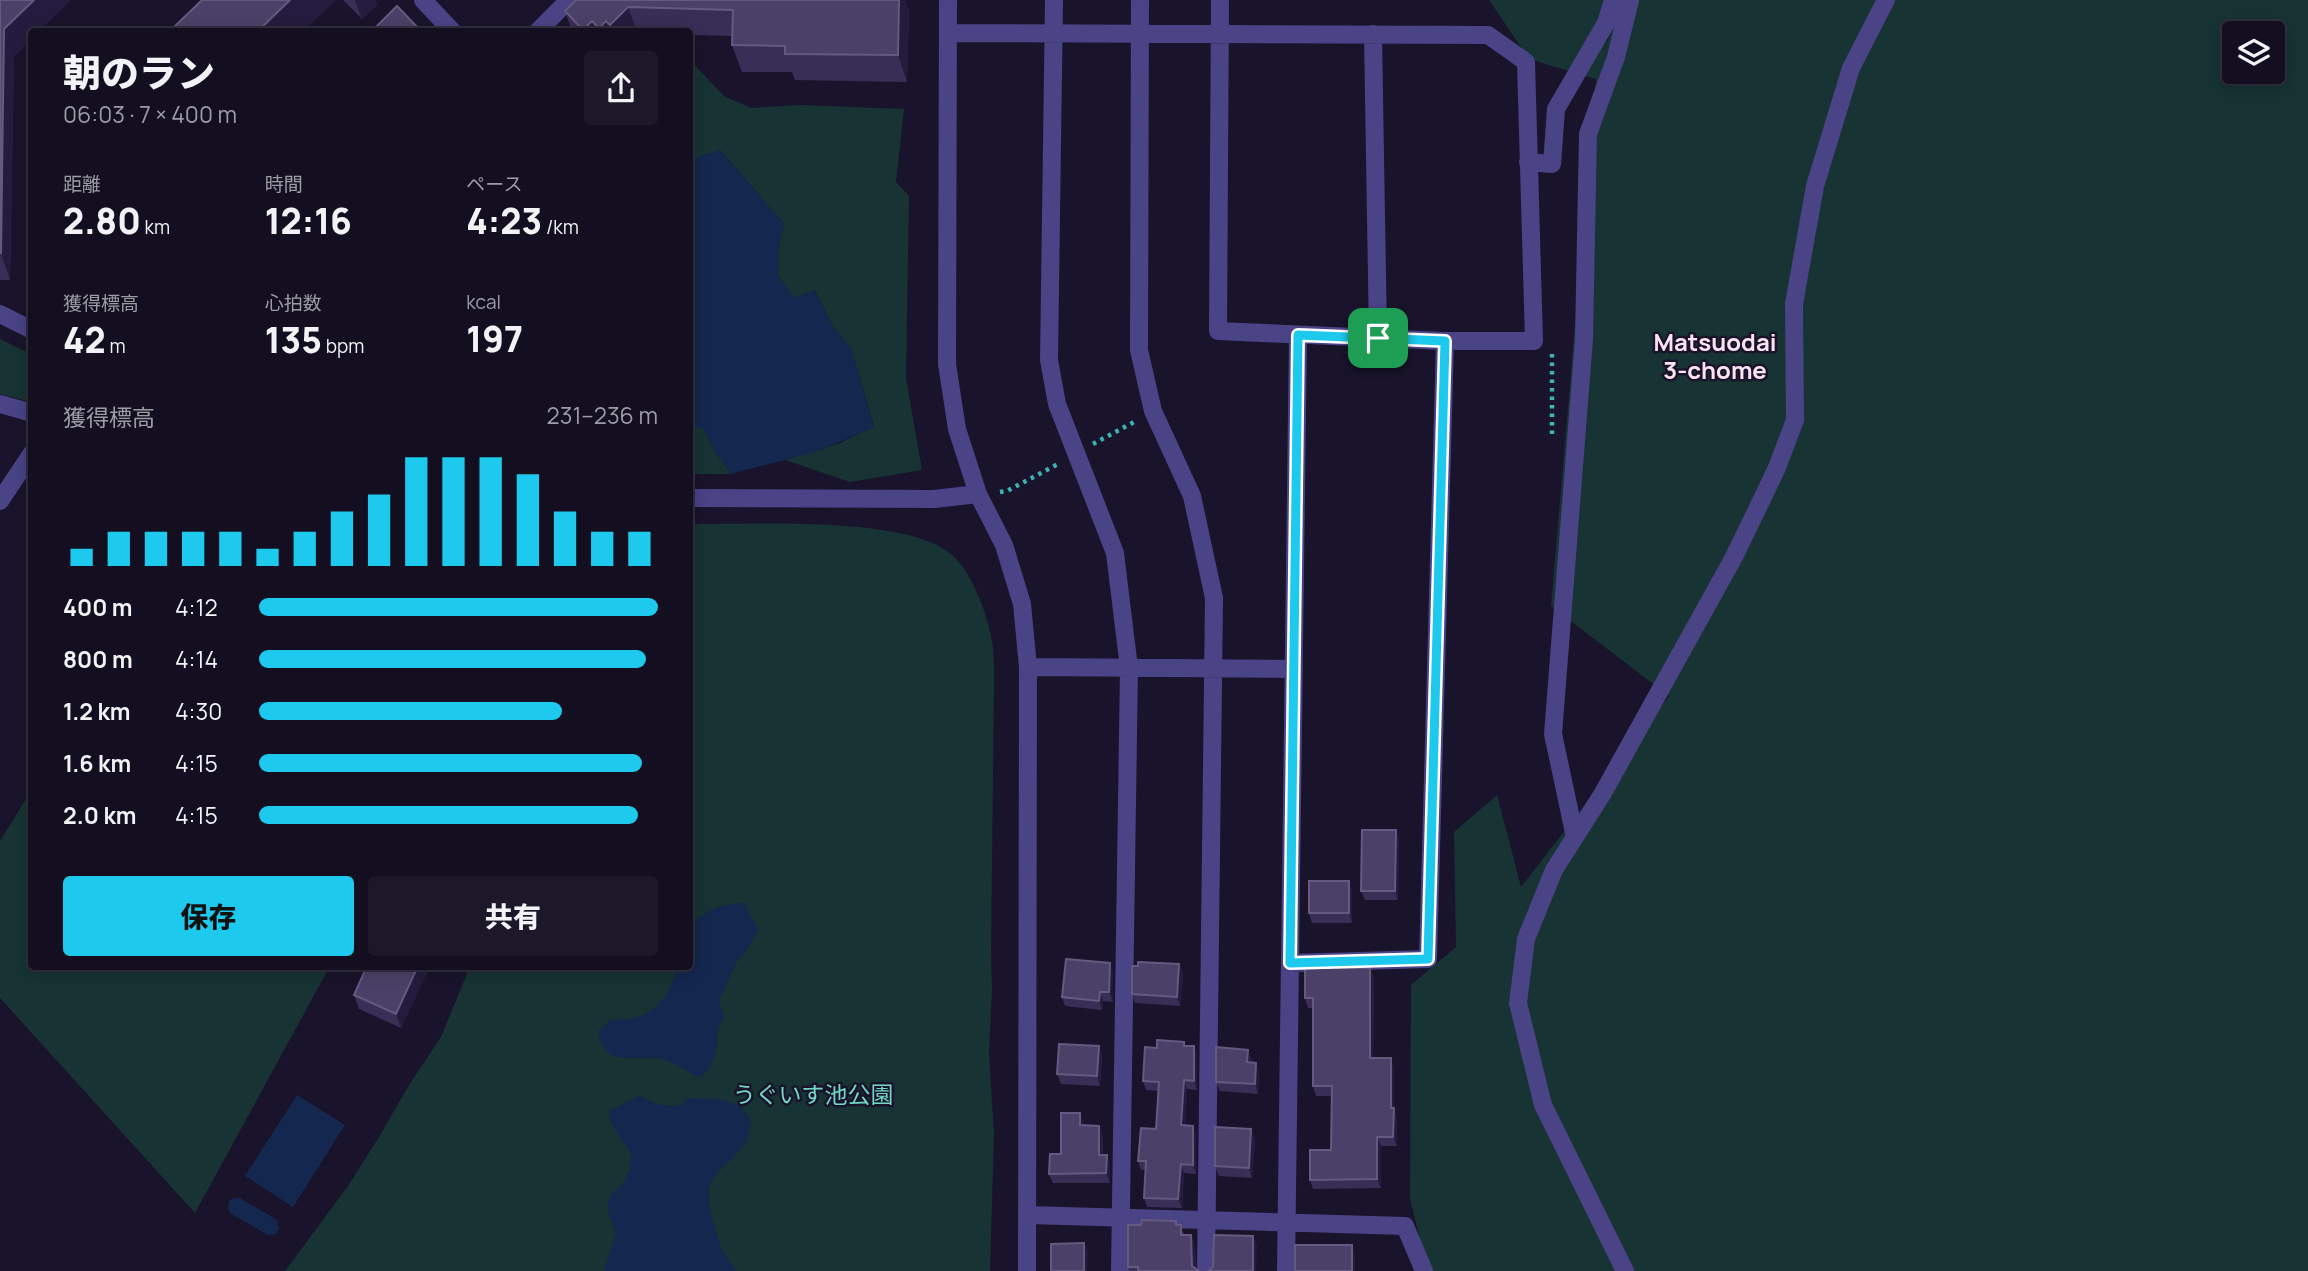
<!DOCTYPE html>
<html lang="ja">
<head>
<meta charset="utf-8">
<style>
  body { margin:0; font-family:Manrope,"Noto Sans JP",sans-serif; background:#1c1829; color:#f1f3f6; height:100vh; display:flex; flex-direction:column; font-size:26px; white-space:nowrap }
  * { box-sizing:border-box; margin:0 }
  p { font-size:23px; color:#9d9ca5 }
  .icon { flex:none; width:38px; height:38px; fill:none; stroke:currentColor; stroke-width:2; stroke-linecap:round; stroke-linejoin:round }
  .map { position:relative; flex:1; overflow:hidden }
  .details { position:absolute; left:28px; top:28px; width:665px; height:942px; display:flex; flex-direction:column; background:#130f20; border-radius:7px; box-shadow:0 4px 18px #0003,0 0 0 2px #322f3e }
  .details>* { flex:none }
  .controls { position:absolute; left:2222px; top:21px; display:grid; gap:14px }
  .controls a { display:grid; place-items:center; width:63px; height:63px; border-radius:7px; background:#130f20; box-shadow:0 4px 18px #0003,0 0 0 2px #322f3e; font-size:35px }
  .pin { position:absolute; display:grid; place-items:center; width:60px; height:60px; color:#fff; margin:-30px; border-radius:14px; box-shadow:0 4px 10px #0006 }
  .round { display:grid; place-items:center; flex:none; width:74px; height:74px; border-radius:7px; background:#1c1829 }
  .summary { display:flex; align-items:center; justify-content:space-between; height:119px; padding:0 35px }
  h1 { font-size:38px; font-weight:800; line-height:52px }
  .metrics { display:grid; grid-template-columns:repeat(3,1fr); gap:10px; height:119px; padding:7px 35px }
  .metrics div { display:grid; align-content:center }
  .metrics b { font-size:35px; font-weight:800 }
  .metrics small { font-size:19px; font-weight:400 }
  .metrics p { font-size:19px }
  .chart { height:196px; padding:14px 35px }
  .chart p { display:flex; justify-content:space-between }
  .chart svg { width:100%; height:126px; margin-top:7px; stroke:#1dc9ec; stroke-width:6 }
  .cta { display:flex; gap:14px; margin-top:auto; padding:14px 35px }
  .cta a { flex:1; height:80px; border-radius:7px; background:#1dc9ec; color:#111; font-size:28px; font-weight:800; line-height:80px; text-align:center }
  .cta a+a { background:#1c1829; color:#f1f3f6 }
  ul { padding:0 35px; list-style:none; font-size:23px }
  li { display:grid; grid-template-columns:112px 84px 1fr; align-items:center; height:52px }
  li i { height:18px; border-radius:9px; background:#1dc9ec }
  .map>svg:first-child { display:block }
  .green { fill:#173334; fill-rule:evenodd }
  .water { fill:#14274e }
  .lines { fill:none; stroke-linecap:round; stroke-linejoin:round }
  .path { stroke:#3cb4b5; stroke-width:4.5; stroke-dasharray:3.5 5; stroke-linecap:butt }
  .minor { stroke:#4a4386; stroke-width:18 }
  .wall { fill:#392e56 }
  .shaded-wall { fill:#241c3e }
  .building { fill:#4b4168; stroke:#645a7f; stroke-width:2 }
  .route-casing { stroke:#fff; stroke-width:14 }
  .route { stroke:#1dc9ec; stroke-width:9 }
  .labels { text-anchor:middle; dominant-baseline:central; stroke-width:5; stroke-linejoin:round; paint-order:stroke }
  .park-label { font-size:23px; fill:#71d8c5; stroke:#19142b }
  .neighbourhood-label { font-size:24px; font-weight:bold; fill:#fde2f1; stroke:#19142b }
</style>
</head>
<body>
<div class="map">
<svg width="2308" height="1271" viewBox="0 0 2308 1271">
  <rect width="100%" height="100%" fill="#19142b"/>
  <path class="green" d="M 1489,0 L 1619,0 L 1604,51 L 1622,0 L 2308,0 L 2308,1271 L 1428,1271 L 1410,1199 L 1411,985 L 1456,947 L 1454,832 L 1497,795 L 1521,887 L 1669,696 L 1551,606 L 1596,79 L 1529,59 ZM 2235,33 L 2273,33 L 2273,72 L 2235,72 Z
    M 690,60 L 724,96 L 751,108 L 800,105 L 904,109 L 896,182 L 909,196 L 906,378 L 922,470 L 850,482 L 785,460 L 840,443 L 874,426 L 851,349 L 832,325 L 815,291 L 795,298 L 778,276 L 778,250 L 784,224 L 720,150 L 690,160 Z
    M 0,339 L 31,354 L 31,402 L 0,394 Z
    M 690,427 L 703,427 L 716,453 L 731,474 L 690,474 Z
    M 690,524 C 751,525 907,515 952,555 C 974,574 989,619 993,647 C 994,659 994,672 994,685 L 991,953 L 992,989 L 989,1053 L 994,1134 L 990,1271 L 285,1271 L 348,1186 L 379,1137 L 409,1085 L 441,1037 L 470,966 L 690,966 Z
    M 31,791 L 32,966 L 330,966 L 195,1213 L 0,998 L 0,841 Z"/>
  <path class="water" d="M 720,150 L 784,224 L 778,250 L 778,276 L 795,298 L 814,290 L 832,325 L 851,349 L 874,427 C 845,440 816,453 785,460 C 767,465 749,468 731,474 L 716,453 L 703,428 L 690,427 L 690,160 Z
    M 744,903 L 758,930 L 746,951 L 736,963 L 719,1001 L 724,1016 C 710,1039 725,1056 701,1077 C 686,1073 675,1062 661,1059 C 648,1056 621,1060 611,1055 C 602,1050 601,1039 598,1031 L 610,1020 C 618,1019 630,1020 638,1017 C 660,1009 674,989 676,966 L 690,966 L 690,927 C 704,910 722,904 744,903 Z
    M 297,1095 L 345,1125 L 293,1207 L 245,1176 Z
    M 639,1096 L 659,1105 L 678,1106 L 690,1098 L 718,1099 L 739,1105 L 751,1120 L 746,1142 L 734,1157 L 715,1175 L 708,1189 L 710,1212 L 722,1251 L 737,1271 L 604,1271 L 616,1233 L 607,1208 L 611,1194 L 621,1186 L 630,1170 L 631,1153 L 612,1125 L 609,1111 Z
    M 234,1198 L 240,1198 L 277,1220 L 279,1229 L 276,1234 L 268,1235 L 230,1213 L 228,1207 L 229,1201 Z"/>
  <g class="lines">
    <path class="path" d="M 1552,354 L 1552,439
      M 1093,444 L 1134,422
      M 1000,492 L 1007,491 L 1058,464"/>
    <path class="minor" d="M 423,0 L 453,32
      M 948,0 L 947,364 L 957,429 L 978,494 L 1004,545 L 1022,604 L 1028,667 L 1027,1271
      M 1054,0 L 1049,360 L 1057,404 L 1115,553 L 1129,668 L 1120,1271
      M 1140,0 L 1139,350 L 1153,411 L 1192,496 L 1214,598 L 1206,1271
      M 1220,0 L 1218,331 L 1445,341
      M 537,32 L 569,0
      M 948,33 L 1488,35 L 1526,62 L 1534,341 L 1445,341 L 1428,959 L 1290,963
      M 1373,34 L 1378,338
      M 1528,162 L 1552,164 L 1556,109 L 1606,23 L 1613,0
      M 0,314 L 32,330
      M 0,404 L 32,413
      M 690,498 L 934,499 L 978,494
      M 0,501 L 32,453
      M 1028,667 L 1294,669
      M 1575,837 L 1553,734 L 1584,339 L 1588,134 L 1616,57 L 1630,0
      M 1028,1215 L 1405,1226 L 1424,1271
      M 1286,1271 L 1298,335
      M 1625,1271 L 1543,1105 L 1518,1003 L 1526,939 L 1554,870 L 1603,793 L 1734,557 L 1776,470 L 1795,420 L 1794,304 L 1815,186 L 1851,68 L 1886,0"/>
  </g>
  <path class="wall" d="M 0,0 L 32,32 L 32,38 L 14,56 L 10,280 L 0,280 Z
    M 343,0 L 375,0 L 377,5 L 362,19 Z
    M 576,0 L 909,10 L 907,82 L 795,80 L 792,72 L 742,72 L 732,45 L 732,36 L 690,35 L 690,32 L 572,32 L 565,11 Z
    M 1399,839 L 1398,900 L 1365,900 L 1361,891 Z
    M 1352,891 L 1352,923 L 1312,923 L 1309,913 Z
    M 1179,964 L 1183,974 L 1180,1006 L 1135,1003 L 1132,994 L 1138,966 Z
    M 430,966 L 401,1028 L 359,1009 L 354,995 Z
    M 1370,968 L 1374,978 L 1373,1058 L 1394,1068 L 1394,1110 L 1397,1118 L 1397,1146 L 1381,1146 L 1381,1188 L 1313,1189 L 1310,1180 L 1331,1150 L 1332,1096 L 1316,1096 L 1313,1086 L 1313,1008 L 1308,1008 L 1305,998 Z
    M 1113,973 L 1113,1002 L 1103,1001 L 1102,1010 L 1065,1006 L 1062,997 Z
    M 1099,1046 L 1102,1056 L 1100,1086 L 1061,1084 L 1057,1074 Z
    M 1185,1046 L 1197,1055 L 1197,1090 L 1187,1089 L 1185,1125 L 1196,1135 L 1196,1174 L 1184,1173 L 1182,1208 L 1147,1207 L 1144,1198 L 1146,1170 L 1141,1170 L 1138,1161 L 1156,1129 L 1158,1091 L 1146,1090 L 1143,1081 L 1157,1048 Z
    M 1252,1059 L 1251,1063 L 1259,1073 L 1258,1094 L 1220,1091 L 1216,1082 Z
    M 1080,1113 L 1084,1125 L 1103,1135 L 1103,1155 L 1110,1164 L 1110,1183 L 1053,1183 L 1049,1174 L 1061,1154 Z
    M 1255,1139 L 1252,1178 L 1219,1176 L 1215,1166 Z
    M 1178,1225 L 1185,1235 L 1191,1235 L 1195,1245 L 1196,1269 L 1199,1271 L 1129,1271 L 1128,1267 Z"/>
  <path class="shaded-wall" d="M 34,0 L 71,0 L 38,32 L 32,32 L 32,38 L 14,56 L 10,280 L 1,254 L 4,29 Z
    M 290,0 L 336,0 L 303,32 L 257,32 Z
    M 355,0 L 375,0 L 377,5 L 362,19 Z
    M 899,0 L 905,0 L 909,10 L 907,82 L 898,55 Z
    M 628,7 L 637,32 L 612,32 L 610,25 Z
    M 592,21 L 596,32 L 583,32 L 583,30 Z
    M 606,21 L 610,32 L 600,32 L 599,28 Z
    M 1396,830 L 1399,839 L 1398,900 L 1395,891 Z
    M 1349,881 L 1352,891 L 1352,923 L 1349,913 Z
    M 1110,963 L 1113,973 L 1113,1002 L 1109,992 Z
    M 1179,964 L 1183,974 L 1180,1006 L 1177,997 Z
    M 418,966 L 430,966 L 401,1028 L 396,1014 Z
    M 1370,968 L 1374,978 L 1373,1068 L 1370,1058 Z
    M 1100,992 L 1103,1001 L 1102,1010 L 1099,1001 Z
    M 1099,1046 L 1102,1056 L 1100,1086 L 1097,1076 Z
    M 1194,1046 L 1197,1055 L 1197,1090 L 1194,1081 Z
    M 1248,1050 L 1252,1059 L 1250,1072 L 1247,1062 Z
    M 1391,1058 L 1394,1068 L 1394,1110 L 1397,1118 L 1397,1146 L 1393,1137 L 1391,1108 Z
    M 1256,1063 L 1259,1073 L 1258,1094 L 1255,1084 Z
    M 1184,1080 L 1187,1089 L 1185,1134 L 1181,1125 Z
    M 1080,1113 L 1084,1123 L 1083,1135 L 1080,1125 Z
    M 1099,1126 L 1103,1135 L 1102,1164 L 1099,1155 Z
    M 1193,1126 L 1196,1135 L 1196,1174 L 1193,1165 Z
    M 1251,1129 L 1255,1139 L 1252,1178 L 1249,1168 Z
    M 1377,1137 L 1381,1146 L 1381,1188 L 1377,1179 Z
    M 1107,1155 L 1110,1164 L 1110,1183 L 1106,1173 Z
    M 1181,1164 L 1184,1173 L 1182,1208 L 1178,1199 Z
    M 1191,1235 L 1195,1245 L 1196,1271 L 1192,1266 Z
    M 1253,1236 L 1257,1245 L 1256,1271 L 1253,1271 Z
    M 1084,1243 L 1088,1252 L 1087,1271 L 1084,1271 Z
    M 1352,1245 L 1355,1254 L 1355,1271 L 1352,1271 Z"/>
  <path class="building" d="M 0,0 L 34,0 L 4,29 L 1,254 Z
    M 202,0 L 290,0 L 257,32 L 172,32 L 174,27 Z
    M 576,0 L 899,0 L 898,55 L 785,54 L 785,46 L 732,45 L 733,10 L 628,7 L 610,25 L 606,21 L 599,28 L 592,21 L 583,30 L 565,11 Z
    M 397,6 L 422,32 L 371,32 Z
    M 1362,830 L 1396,830 L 1395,891 L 1361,891 Z
    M 1309,881 L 1349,881 L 1349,913 L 1309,913 Z
    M 1066,959 L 1110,963 L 1109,992 L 1100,992 L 1099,1001 L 1062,997 Z
    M 1138,962 L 1179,964 L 1177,997 L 1132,994 L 1132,966 L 1138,966 Z
    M 367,966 L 418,966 L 396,1014 L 354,995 Z
    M 1305,968 L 1370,968 L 1370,1058 L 1391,1058 L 1391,1108 L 1394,1108 L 1393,1137 L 1377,1137 L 1377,1179 L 1310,1180 L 1310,1150 L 1331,1150 L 1332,1086 L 1313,1086 L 1313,998 L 1305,998 Z
    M 1157,1040 L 1184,1042 L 1184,1046 L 1194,1046 L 1194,1081 L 1184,1080 L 1181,1125 L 1193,1126 L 1193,1165 L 1181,1164 L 1178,1199 L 1144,1198 L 1146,1161 L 1138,1161 L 1141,1128 L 1156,1129 L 1159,1082 L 1143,1081 L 1145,1047 L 1157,1048 Z
    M 1059,1044 L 1099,1046 L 1097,1076 L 1057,1074 Z
    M 1216,1047 L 1248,1050 L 1247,1062 L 1256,1063 L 1255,1084 L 1216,1082 Z
    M 1061,1113 L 1080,1113 L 1080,1125 L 1099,1126 L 1099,1155 L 1107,1155 L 1106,1173 L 1049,1174 L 1050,1154 L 1061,1154 Z
    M 1215,1127 L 1251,1129 L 1249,1168 L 1215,1166 Z
    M 1142,1220 L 1176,1221 L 1176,1225 L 1181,1225 L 1181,1235 L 1191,1235 L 1192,1266 L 1199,1271 L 1138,1271 L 1138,1267 L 1128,1267 L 1128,1225 L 1141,1225 Z
    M 1214,1235 L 1253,1236 L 1253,1271 L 1208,1271 L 1213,1267 Z
    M 1084,1243 L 1084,1271 L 1051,1271 L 1051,1244 Z
    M 1295,1245 L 1352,1245 L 1352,1271 L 1295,1271 Z"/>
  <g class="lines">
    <defs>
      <path id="route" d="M 1298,335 L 1445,341 L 1428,959 L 1290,963 Z"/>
    </defs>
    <use href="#route" class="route-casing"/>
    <use href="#route" class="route"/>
  </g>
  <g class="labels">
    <g class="park-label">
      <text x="813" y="1094">うぐいす池公園</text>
    </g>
    <g class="neighbourhood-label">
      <text x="1715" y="341">Matsuodai<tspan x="1715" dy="28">3-chome</tspan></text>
    </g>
  </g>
</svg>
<div class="controls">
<a><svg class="icon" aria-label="layers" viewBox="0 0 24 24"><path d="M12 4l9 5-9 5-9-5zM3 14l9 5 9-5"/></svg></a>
</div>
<div class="pin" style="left:1378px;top:338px;background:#1e9e55"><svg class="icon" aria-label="arrive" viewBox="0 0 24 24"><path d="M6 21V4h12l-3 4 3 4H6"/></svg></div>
<section class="details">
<div class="summary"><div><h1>朝のラン</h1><p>06:03 · 7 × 400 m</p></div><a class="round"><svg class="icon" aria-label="share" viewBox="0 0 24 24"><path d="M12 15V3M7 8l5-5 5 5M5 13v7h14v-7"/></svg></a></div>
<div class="metrics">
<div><p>距離</p><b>2.80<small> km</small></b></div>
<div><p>時間</p><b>12:16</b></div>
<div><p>ペース</p><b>4:23<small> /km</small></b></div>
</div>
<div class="metrics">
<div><p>獲得標高</p><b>42<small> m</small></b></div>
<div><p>心拍数</p><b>135<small> bpm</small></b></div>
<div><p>kcal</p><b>197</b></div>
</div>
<div class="chart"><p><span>獲得標高</span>231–236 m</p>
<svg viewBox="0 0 160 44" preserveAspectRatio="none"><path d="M5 44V38M15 44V32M25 44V32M35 44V32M45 44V32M55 44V38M65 44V32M75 44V25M85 44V19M95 44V6M105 44V6M115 44V6M125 44V12M135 44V25M145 44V32M155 44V32"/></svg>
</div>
<ul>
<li><b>400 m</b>4:12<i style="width:100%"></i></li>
<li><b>800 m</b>4:14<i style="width:97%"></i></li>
<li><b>1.2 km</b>4:30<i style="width:76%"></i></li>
<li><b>1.6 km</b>4:15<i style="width:96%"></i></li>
<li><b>2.0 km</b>4:15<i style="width:95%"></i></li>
</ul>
<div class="cta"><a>保存</a><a>共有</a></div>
</section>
</div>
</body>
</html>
